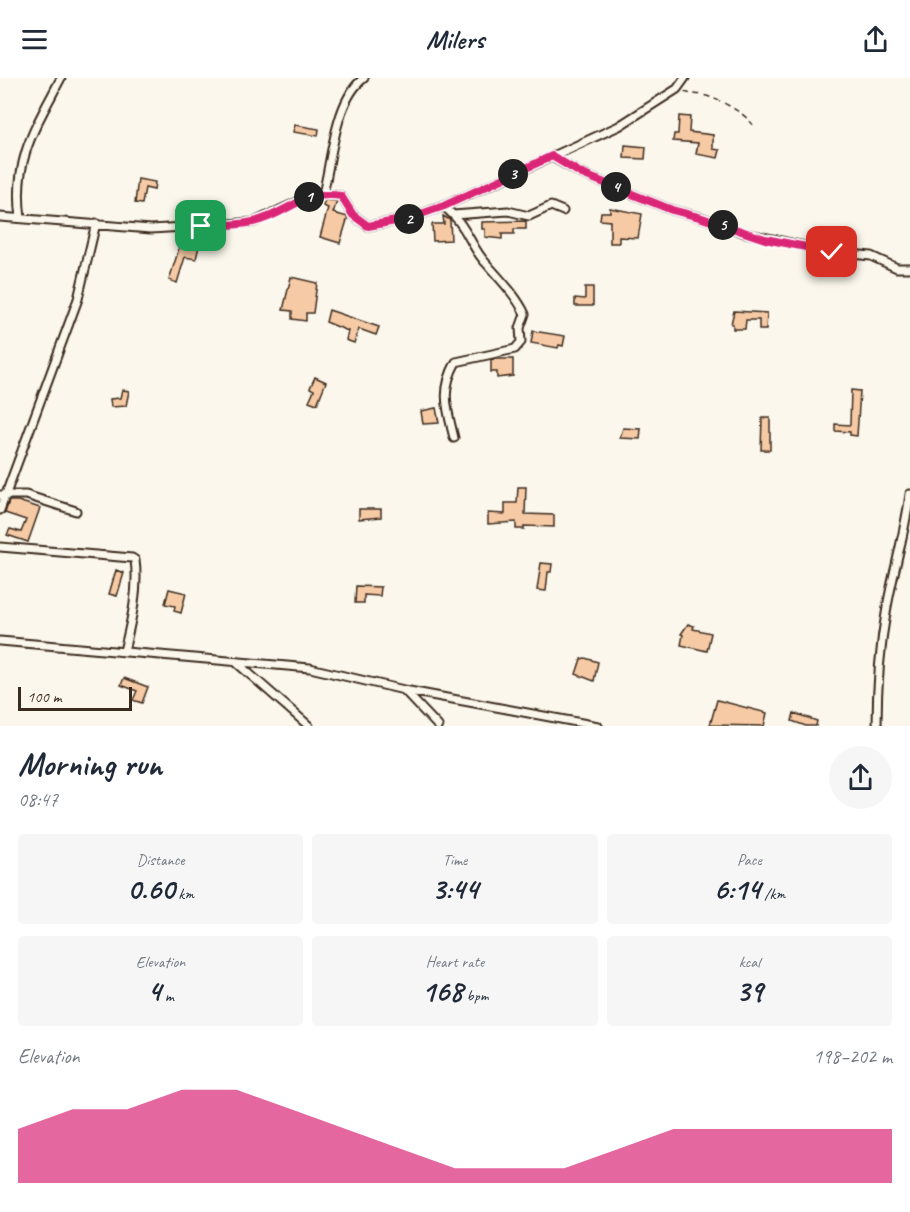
<!DOCTYPE html>
<html lang="en">
<head>
<meta charset="utf-8">
<style>
  body { margin:0; font-family:Caveat,sans-serif; background:#f6f6f7; color:#1f2937; height:100vh; display:flex; flex-direction:column; font-size:22px; white-space:nowrap }
  * { box-sizing:border-box; margin:0 }
  p { font-size:20px; color:#747a83 }
  .icon { flex:none; width:33px; height:33px; fill:none; stroke:currentColor; stroke-width:2; stroke-linecap:round; stroke-linejoin:round }
  .map { position:relative; height:648px; overflow:hidden }
  .side { display:flex; flex-direction:column; background:#fff; flex:1 }
  .side>* { flex:none }
  .scale { position:absolute; left:18px; bottom:15px; width:114px; box-sizing:border-box; padding-left:6px; border:3px solid #3b2a1e; border-top:0; font-size:16px; line-height:21px; white-space:nowrap; color:#3b2a1e; -webkit-text-stroke:4px #fbf7ec; paint-order:stroke }
  .pin { position:absolute; display:grid; place-items:center; width:51px; height:51px; color:#fff; margin:-26px; border-radius:12px; box-shadow:0 3px 9px #0006 }
  .km { position:absolute; width:30px; height:30px; margin:-15px; border-radius:50%; background:#222; color:#fff; font-size:16px; line-height:30px; text-align:center }
  .round { display:grid; place-items:center; flex:none; width:63px; height:63px; border-radius:32px; background:#f6f6f7 }
  .head { display:flex; align-items:center; justify-content:space-between; height:102px; padding:0 18px }
  h1 { font-size:33px; font-weight:700; line-height:45px }
  .stats { display:grid; grid-template-columns:repeat(3,1fr); gap:9px; height:102px; padding:6px 18px }
  .stats div { display:grid; align-content:center; border-radius:6px; background:#f6f6f7; text-align:center }
  .stats b { font-size:30px; font-weight:700 }
  .stats small { font-size:16px; font-weight:400 }
  .stats p { font-size:16px }
  .chart { height:168px; padding:12px 18px }
  .chart p { display:flex; justify-content:space-between }
  .chart svg { width:100%; height:108px; margin-top:6px; fill:#db2777; opacity:.7 }
  header { display:flex; justify-content:space-between; align-items:center; height:78px; padding:0 18px; background:#fff; font-size:27px; font-weight:700 }
  .map>svg:first-child { display:block }
  .building { fill:#f6caa5; stroke:#3b2a1e; stroke-width:1.5 }
  .lines { fill:none; stroke-linecap:round; stroke-linejoin:round }
  .minor-casing { stroke:#3b2a1e; stroke-width:11 }
  .path { stroke:#3b2a1e; stroke-width:1.5; stroke-dasharray:6 4.5; stroke-linecap:butt }
  .minor { stroke:#fbf7ec; stroke-width:7 }
  .route-casing { stroke:#fff; stroke-width:12 }
  .route { stroke:#db2777; stroke-width:8 }
</style>
</head>
<body>
<header><svg class="icon" aria-label="menu" viewBox="0 0 24 24"><path d="M4 6h16M4 12h16M4 18h16"/></svg>Milers<svg class="icon" aria-label="share" viewBox="0 0 24 24"><path d="M12 15V3M7 8l5-5 5 5M5 13v7h14v-7"/></svg></header>
<div class="map">
<svg width="910" height="648" viewBox="0 0 910 648">
  <rect width="100%" height="100%" fill="#fbf7ec"/>
  <filter id="ink" filterUnits="userSpaceOnUse"><feTurbulence type="fractalNoise" baseFrequency=".0167" numOctaves="2"/><feDisplacementMap in="SourceGraphic" scale="12" xChannelSelector="R" yChannelSelector="G"/><feConvolveMatrix kernelMatrix="1 2 1 2 8 2 1 2 1" color-interpolation-filters="sRGB"/></filter>
  <g filter="url(#ink)">
    <path class="building" d="M 679,38 L 690,39 L 689,54 L 713,57 L 713,71 L 720,72 L 718,80 L 696,76 L 698,65 L 673,63 L 674,56 L 678,56 Z
      M 295,47 L 319,51 L 318,58 L 293,54 Z
      M 625,67 L 646,69 L 645,81 L 624,80 Z
      M 138,101 L 155,104 L 154,112 L 145,110 L 142,126 L 135,125 Z
      M 325,122 L 337,123 L 333,135 L 348,139 L 340,165 L 320,159 L 328,130 L 323,128 Z
      M 610,130 L 642,136 L 638,160 L 619,159 L 619,165 L 610,165 L 610,143 L 600,142 L 601,134 L 610,134 Z
      M 443,138 L 450,142 L 451,162 L 433,163 L 432,146 L 444,146 Z
      M 526,143 L 526,151 L 514,151 L 514,156 L 502,156 L 502,161 L 485,159 L 485,151 L 482,151 L 482,144 Z
      M 183,158 L 191,160 L 189,166 L 199,168 L 196,181 L 185,179 L 177,205 L 169,202 Z
      M 291,199 L 317,205 L 313,235 L 306,235 L 306,243 L 292,241 L 292,233 L 283,232 Z
      M 585,209 L 593,209 L 593,228 L 575,228 L 575,220 L 585,221 Z
      M 329,232 L 376,248 L 379,249 L 376,257 L 359,251 L 354,265 L 346,262 L 348,253 L 326,244 Z
      M 734,233 L 767,235 L 766,252 L 759,252 L 759,242 L 746,242 L 745,251 L 733,251 L 733,246 L 731,246 Z
      M 533,253 L 565,258 L 563,268 L 559,267 L 558,270 L 531,265 Z
      M 496,281 L 513,281 L 513,298 L 497,300 L 497,294 L 491,294 L 491,282 Z
      M 315,299 L 326,304 L 317,326 L 309,323 L 314,312 L 310,310 Z
      M 122,312 L 129,313 L 126,328 L 111,329 L 110,321 L 120,320 Z
      M 851,312 L 860,313 L 857,358 L 850,357 L 850,354 L 835,353 L 835,346 L 850,347 Z
      M 436,330 L 439,345 L 423,346 L 421,333 Z
      M 762,340 L 770,340 L 770,372 L 761,372 Z
      M 623,350 L 641,351 L 640,361 L 620,360 Z
      M 518,409 L 526,409 L 525,436 L 554,437 L 554,449 L 524,448 L 524,451 L 516,451 L 516,444 L 488,446 L 488,435 L 505,436 L 505,425 L 517,425 Z
      M 9,423 L 18,423 L 40,430 L 28,464 L 7,457 L 10,451 L 21,454 L 26,442 L 5,435 Z
      M 359,431 L 381,431 L 381,439 L 359,441 Z
      M 541,485 L 552,486 L 551,494 L 548,494 L 546,513 L 537,512 Z
      M 116,492 L 124,495 L 117,518 L 109,516 Z
      M 356,508 L 381,509 L 380,518 L 364,517 L 364,525 L 355,525 Z
      M 169,511 L 186,515 L 181,535 L 174,533 L 175,528 L 165,526 Z
      M 688,546 L 694,548 L 693,551 L 711,555 L 707,573 L 681,567 L 683,557 L 681,556 Z
      M 585,580 L 598,584 L 594,603 L 576,596 L 581,581 Z
      M 124,600 L 148,609 L 142,625 L 133,622 L 137,613 L 121,607 Z
      M 717,622 L 767,635 L 764,648 L 710,647 Z
      M 794,635 L 817,643 L 816,648 L 806,648 L 792,643 Z"/>
    <g class="lines">
      <defs>
        <path id="minor" d="M 552,79 L 582,96 L 672,132 L 700,139 L 745,155 L 832,174 L 871,178 L 897,190 L 910,190
          M 323,116 C 332,80 335,22 364,0
          M 444,128 L 453,137 L 508,133 L 529,138 L 551,128 L 563,133
          M 453,137 C 467,150 472,170 485,184 C 499,200 516,217 525,236 L 520,250 L 521,264 L 515,271 L 456,284 C 440,313 447,330 454,360
          M 0,139 L 151,151 L 201,148 L 254,144 L 308,119 L 323,116 L 341,118 L 353,137 L 368,148 L 407,141 L 444,128 L 619,48 L 677,11 L 685,0
          M 21,140 C 13,81 35,50 61,0
          M 0,417 L 26,417 L 76,433
          M 0,432 L 78,221 L 96,145
          M 0,469 L 132,480 L 135,482 C 139,512 131,544 124,573
          M 0,563 L 310,590 L 404,612 L 598,648
          M 237,585 L 309,648
          M 404,612 L 438,648
          M 877,648 C 877,608 880,568 887,529 C 894,491 905,454 910,416"/>
      </defs>
      <use href="#minor" class="minor-casing"/>
      <path class="path" d="M 684,14 C 690,16 696,16 703,17 C 719,21 744,34 753,47"/>
      <use href="#minor" class="minor"/>
    </g>
  </g>
  <g class="lines" filter="url(#ink)">
    <defs>
      <path id="route" d="M 201,148 C 218,147 236,148 253,144 C 287,137 300,112 341,118 L 353,137 L 368,148 L 407,141 L 444,128 L 552,78 L 582,96 L 672,132 L 699,139 L 765,161 L 832,174"/>
    </defs>
    <use href="#route" class="route-casing"/>
    <use href="#route" class="route"/>
  </g>
</svg>
<div class="scale">100 m</div>
<div class="pin" style="left:201px;top:148px;background:#1e9e55"><svg class="icon" aria-label="arrive" viewBox="0 0 24 24"><path d="M6 21V4h12l-3 4 3 4H6"/></svg></div>
<div class="pin" style="left:832px;top:174px;background:#d93025"><svg class="icon" aria-label="check" viewBox="0 0 24 24"><path d="M5 12l5 5 9-10"/></svg></div>
<b class="km" style="left:309px;top:119px">1</b>
<b class="km" style="left:409px;top:141px">2</b>
<b class="km" style="left:513px;top:96px">3</b>
<b class="km" style="left:616px;top:109px">4</b>
<b class="km" style="left:723px;top:147px">5</b>
</div>
<section class="side">
<div class="head"><div><h1>Morning run</h1><p>08:47</p></div><a class="round"><svg class="icon" aria-label="share" viewBox="0 0 24 24"><path d="M12 15V3M7 8l5-5 5 5M5 13v7h14v-7"/></svg></a></div>
<div class="stats">
<div><p>Distance</p><b>0.60<small> km</small></b></div>
<div><p>Time</p><b>3:44</b></div>
<div><p>Pace</p><b>6:14<small> /km</small></b></div>
</div>
<div class="stats">
<div><p>Elevation</p><b>4<small> m</small></b></div>
<div><p>Heart rate</p><b>168<small> bpm</small></b></div>
<div><p>kcal</p><b>39</b></div>
</div>
<div class="chart"><p><span>Elevation</span>198–202 m</p>
<svg viewBox="0 0 160 44" preserveAspectRatio="none"><path d="M0 44V22L10 14L20 14L30 6L40 6L50 14L60 22L70 30L80 38L90 38L100 38L110 30L120 22L130 22L140 22L150 22L160 22V44z"/></svg>
</div>
</section>
</body>
</html>
